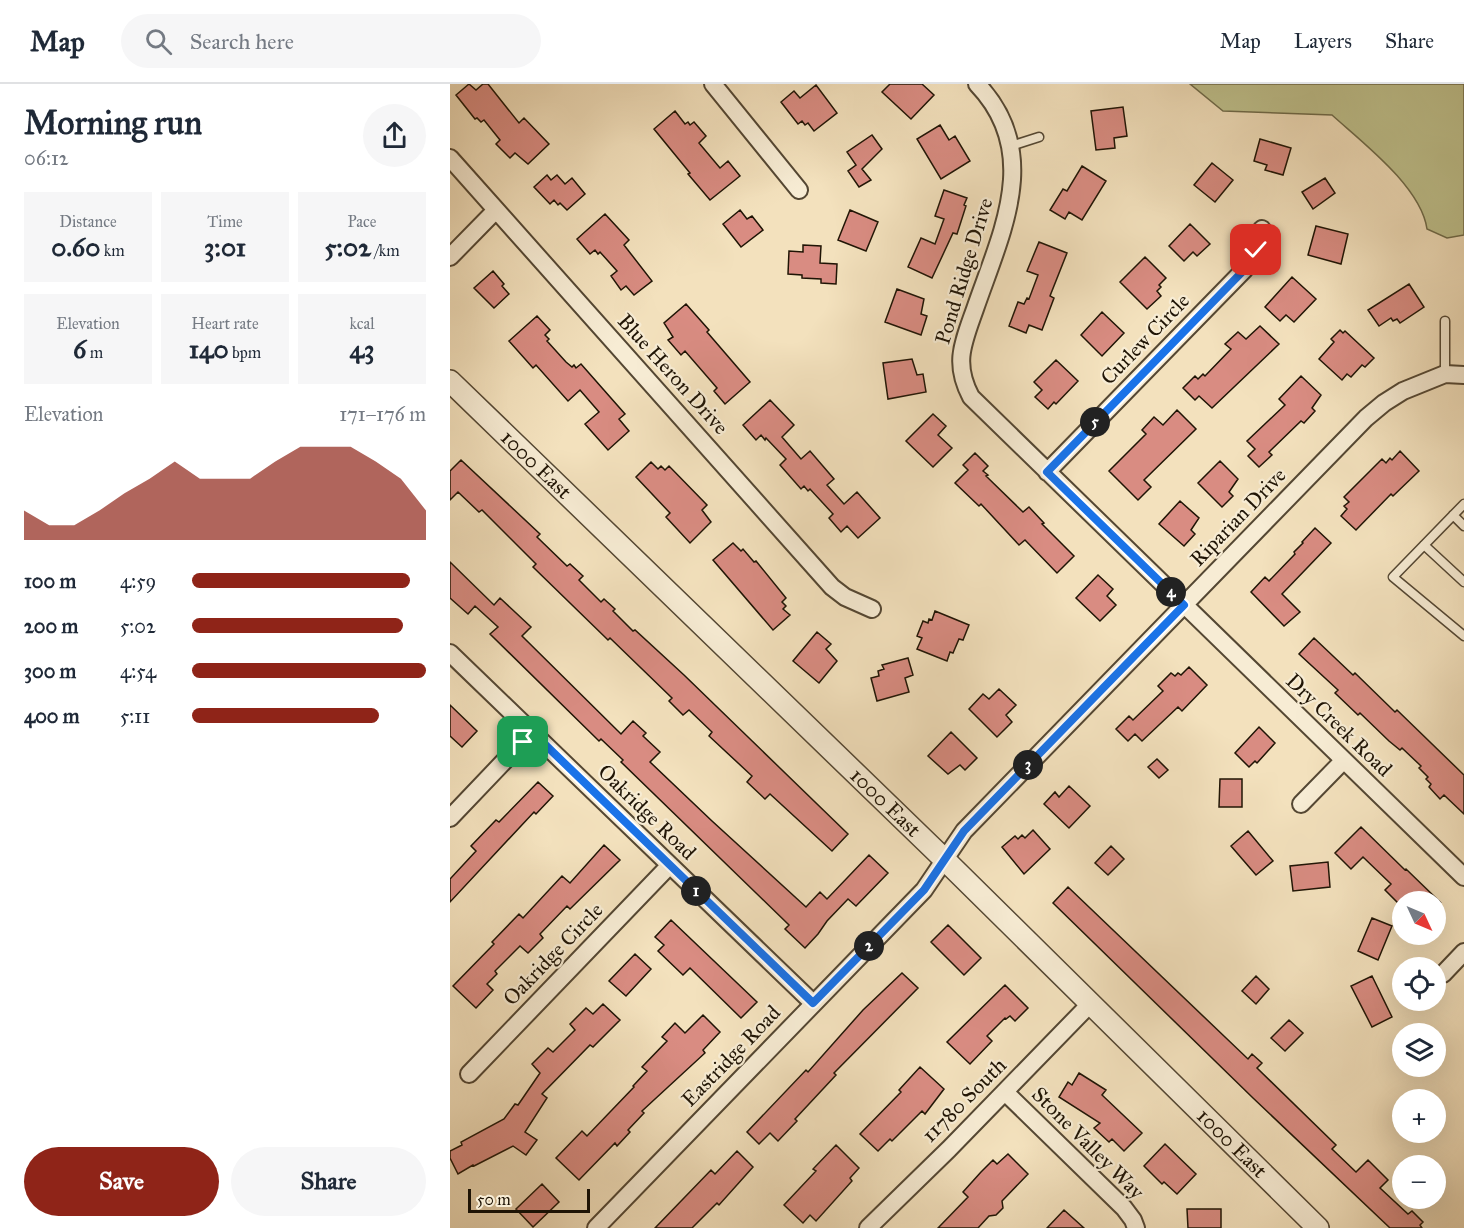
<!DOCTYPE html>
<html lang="en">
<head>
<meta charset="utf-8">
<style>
  body { margin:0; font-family:"IM FELL Great Primer",serif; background:#f6f6f7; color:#1f2937; height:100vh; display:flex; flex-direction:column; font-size:22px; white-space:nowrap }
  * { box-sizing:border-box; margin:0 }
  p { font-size:20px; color:#747a83 }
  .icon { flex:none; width:33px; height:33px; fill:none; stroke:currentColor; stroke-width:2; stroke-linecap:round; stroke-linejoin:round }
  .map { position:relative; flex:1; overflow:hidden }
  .panel { display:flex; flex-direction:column; background:#fff; width:450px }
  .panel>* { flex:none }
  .needle { width:39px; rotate:134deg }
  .buttons { position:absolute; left:942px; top:807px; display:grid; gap:12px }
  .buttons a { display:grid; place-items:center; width:54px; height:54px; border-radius:50%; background:#fff; box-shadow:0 6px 24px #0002; font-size:30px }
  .scale { position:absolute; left:18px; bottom:15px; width:122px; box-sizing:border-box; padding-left:6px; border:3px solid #1f1405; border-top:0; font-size:16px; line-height:21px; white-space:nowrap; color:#1f1405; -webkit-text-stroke:4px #f7ecd4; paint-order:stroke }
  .pin { position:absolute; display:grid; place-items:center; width:51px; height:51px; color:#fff; margin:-26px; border-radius:12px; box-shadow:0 3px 9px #0006 }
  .km { position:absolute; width:30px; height:30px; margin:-15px; border-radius:50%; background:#222; color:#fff; font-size:16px; line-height:30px; text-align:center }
  .round { display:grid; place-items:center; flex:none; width:63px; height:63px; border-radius:32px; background:#f6f6f7 }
  .head { display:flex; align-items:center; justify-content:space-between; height:102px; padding:0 24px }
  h1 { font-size:33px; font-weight:700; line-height:45px }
  .figures { display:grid; grid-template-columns:repeat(3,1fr); gap:9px; height:102px; padding:6px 24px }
  .figures div { display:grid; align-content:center; border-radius:0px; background:#f6f6f7; text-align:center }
  .figures b { font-size:26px; font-weight:700 }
  .figures small { font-size:16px; font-weight:400 }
  .figures p { font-size:16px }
  .chart { height:168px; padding:12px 24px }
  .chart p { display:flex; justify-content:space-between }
  .chart svg { width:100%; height:108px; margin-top:6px; fill:#8f2418; opacity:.7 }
  .button { display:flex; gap:12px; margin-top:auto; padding:12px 24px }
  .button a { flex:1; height:69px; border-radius:36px; background:#8f2418; color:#fff; font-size:24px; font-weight:700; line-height:69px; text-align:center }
  .button a+a { background:#f6f6f7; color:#1f2937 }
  ul { padding:0 24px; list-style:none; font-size:20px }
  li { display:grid; grid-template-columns:96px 72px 1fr; align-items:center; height:45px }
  li i { height:15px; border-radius:8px; background:#8f2418 }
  header { display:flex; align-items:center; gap:36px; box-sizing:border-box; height:84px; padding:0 30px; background:#fff; border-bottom:2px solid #e0e1e3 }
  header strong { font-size:28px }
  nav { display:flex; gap:33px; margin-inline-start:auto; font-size:21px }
  .search { width:420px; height:54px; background:#f6f6f7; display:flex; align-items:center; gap:15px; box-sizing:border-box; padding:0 21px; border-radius:33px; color:#747a83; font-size:22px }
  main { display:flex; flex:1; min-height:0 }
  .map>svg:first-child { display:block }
  .green { fill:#bfc28e; stroke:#6f6b4a; stroke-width:1.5 }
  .building { fill:#d98c82; stroke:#1f1405; stroke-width:1.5 }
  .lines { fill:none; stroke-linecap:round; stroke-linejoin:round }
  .service-casing { stroke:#544733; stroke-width:11 }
  .minor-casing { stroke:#544733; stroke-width:20 }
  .tertiary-casing { stroke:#544733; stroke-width:24 }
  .service { stroke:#f7ecd4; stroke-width:8 }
  .minor { stroke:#f7ecd4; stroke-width:16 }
  .tertiary { stroke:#f7ecd4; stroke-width:21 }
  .route-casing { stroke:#fff; stroke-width:12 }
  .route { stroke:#1a73e8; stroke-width:8 }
  .labels { text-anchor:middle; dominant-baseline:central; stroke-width:4.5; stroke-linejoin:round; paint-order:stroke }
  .street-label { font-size:21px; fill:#1f1405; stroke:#f7ecd4 }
</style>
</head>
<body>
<header>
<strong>Map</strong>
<div class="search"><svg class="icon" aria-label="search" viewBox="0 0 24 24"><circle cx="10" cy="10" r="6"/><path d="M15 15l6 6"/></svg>Search here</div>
<nav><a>Map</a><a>Layers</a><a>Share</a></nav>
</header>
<main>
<section class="panel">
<div class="head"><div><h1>Morning run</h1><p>06:12</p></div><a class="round"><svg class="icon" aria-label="share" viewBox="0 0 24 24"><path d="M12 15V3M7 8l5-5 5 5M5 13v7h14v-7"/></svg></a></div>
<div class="figures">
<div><p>Distance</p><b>0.60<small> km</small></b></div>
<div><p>Time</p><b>3:01</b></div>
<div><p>Pace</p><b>5:02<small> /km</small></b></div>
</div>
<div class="figures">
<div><p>Elevation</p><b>6<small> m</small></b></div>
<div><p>Heart rate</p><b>140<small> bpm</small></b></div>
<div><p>kcal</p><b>43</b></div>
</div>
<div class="chart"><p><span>Elevation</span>171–176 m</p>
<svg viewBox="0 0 160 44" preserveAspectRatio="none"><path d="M0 44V32L10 38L20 38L30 32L40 25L50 19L60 12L70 19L80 19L90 19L100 12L110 6L120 6L130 6L140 12L150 19L160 32V44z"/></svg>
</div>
<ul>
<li><b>100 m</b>4:59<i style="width:93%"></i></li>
<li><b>200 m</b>5:02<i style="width:90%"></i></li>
<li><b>300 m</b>4:54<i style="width:100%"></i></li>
<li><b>400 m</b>5:11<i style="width:80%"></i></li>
</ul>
<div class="button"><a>Save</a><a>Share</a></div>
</section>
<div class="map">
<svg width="1014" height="1144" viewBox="0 0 1014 1144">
  <rect width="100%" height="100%" fill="#f3e1bd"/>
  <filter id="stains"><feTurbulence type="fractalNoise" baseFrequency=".00333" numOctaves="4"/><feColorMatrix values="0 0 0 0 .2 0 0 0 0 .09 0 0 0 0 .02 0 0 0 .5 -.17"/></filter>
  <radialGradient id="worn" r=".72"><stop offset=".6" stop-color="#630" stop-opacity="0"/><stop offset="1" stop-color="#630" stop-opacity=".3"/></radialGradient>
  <path class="green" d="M 740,0 L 1014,0 L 1014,151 L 997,154 L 977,145 C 971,103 913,59 882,31 L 773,27 Z"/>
  <path class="building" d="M 19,0 L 26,6 L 33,0 L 38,0 L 69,39 L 74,34 L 99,60 L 78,80 L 65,69 L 60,74 L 46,60 L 50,56 L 34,36 L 31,38 L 27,34 L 25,35 L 6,11 Z
    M 440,0 L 472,0 L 484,11 L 461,35 L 432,8 Z
    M 366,1 L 387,29 L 364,47 L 358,39 L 355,41 L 352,37 L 348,40 L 331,18 L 344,7 L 350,14 Z
    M 673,23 L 677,52 L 664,54 L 665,64 L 646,66 L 641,27 Z
    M 225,27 L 235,40 L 238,38 L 240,41 L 244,38 L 256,52 L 249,59 L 270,84 L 278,77 L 290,92 L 260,116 L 238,90 L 240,89 L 204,45 Z
    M 490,41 L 499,56 L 505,52 L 520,77 L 491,95 L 467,55 Z
    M 422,51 L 432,65 L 412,85 L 421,96 L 409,103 L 398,87 L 406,81 L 397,68 Z
    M 810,55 L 841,64 L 833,91 L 815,86 L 817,81 L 804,77 Z
    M 762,79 L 783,96 L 765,118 L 744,101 Z
    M 632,82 L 656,97 L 632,136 L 619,128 L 615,135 L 600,126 L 613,105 L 617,107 Z
    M 97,91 L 101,96 L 107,91 L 115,100 L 122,94 L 135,110 L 117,126 L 110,119 L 108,121 L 104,116 L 100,120 L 84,103 Z
    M 875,94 L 885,109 L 863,125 L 852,108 Z
    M 494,106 L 517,114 L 514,121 L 516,122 L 507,150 L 503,149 L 482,194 L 458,183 L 471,154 L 485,160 L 494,135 L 485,132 Z
    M 290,126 L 297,135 L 302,132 L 313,146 L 291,163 L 273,140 Z
    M 400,126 L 428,138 L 416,167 L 388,156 Z
    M 155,130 L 179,156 L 174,161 L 202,197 L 184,211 L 176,202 L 171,206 L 161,192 L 167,187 L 150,168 L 148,170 L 145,166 L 140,170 L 127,155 Z
    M 740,140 L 760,160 L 747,172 L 743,168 L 734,177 L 719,162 Z
    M 866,142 L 898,150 L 891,180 L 858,171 Z
    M 589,158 L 617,169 L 600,212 L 604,214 L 592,246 L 579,241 L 576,249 L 559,242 L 568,218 L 574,220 L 577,214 L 579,215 L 588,191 L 577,187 Z
    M 353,161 L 371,162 L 370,179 L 387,180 L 386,200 L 371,199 L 371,195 L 352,194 L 352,191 L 338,190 L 339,167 L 353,168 Z
    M 695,173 L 716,194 L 709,201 L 711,203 L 707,207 L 711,212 L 697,225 L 670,198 Z
    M 43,187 L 54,200 L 52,202 L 59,210 L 44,224 L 24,204 Z
    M 842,193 L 866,215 L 844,238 L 836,231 L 830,237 L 815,223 Z
    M 959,200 L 974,223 L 950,239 L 947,235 L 943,237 L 941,234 L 929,242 L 918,226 Z
    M 447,205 L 474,215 L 471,230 L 477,232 L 471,251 L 435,238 Z
    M 236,220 L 259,246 L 257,248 L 300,298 L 275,320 L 264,307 L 267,304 L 235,267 L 231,271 L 218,256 L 223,253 L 214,239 Z
    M 652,228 L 674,249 L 652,272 L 631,251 Z
    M 87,232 L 100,246 L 95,251 L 99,255 L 97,257 L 116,278 L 122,283 L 124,281 L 126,284 L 131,280 L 175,330 L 169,335 L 179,347 L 158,366 L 135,340 L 149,328 L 130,306 L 118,317 L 86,281 L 83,284 L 59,257 Z
    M 810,242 L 829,260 L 762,324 L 749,312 L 745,316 L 733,304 L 745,292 L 748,295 L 753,290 L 755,292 L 781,265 L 775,260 L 788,248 L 796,255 Z
    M 890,246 L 893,249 L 895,247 L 924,274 L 915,283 L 912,281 L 901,293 L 897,290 L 892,296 L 869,275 L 884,258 L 881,255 Z
    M 462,275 L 467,291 L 473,290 L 476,308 L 438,315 L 433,279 Z
    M 606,276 L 628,297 L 606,320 L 604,318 L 598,325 L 585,313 L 592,306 L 584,298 Z
    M 851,292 L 871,311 L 862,324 L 865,327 L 854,339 L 851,337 L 819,368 L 822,371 L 809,383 L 798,372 L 805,365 L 797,357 L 835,321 L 829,315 Z
    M 320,316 L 344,341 L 332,353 L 351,375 L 360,367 L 384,395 L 377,401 L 394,420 L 407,408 L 430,434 L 408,454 L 397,442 L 391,448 L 379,434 L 383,430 L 360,405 L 358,407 L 354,402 L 351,405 L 330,381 L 336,375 L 316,354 L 315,356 L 311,351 L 306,356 L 293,341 Z
    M 727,326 L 746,345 L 694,396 L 701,403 L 688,416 L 659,387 L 696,350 L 692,346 L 704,333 L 713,341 Z
    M 483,330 L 496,342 L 488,351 L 502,364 L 483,383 L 456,357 Z
    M 950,367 L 969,387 L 943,412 L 941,410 L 906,446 L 891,432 L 897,425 L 894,422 L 899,418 L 894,413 L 932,375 L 936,379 L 940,374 L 942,376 Z
    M 525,369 L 538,382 L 533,387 L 538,391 L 536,392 L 573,428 L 579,423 L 594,439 L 592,440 L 624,472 L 607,489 L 575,456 L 569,461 L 531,420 L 529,422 L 505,399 L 518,386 L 513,381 Z
    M 11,376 L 90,450 L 87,453 L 117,482 L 120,480 L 133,492 L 129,496 L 151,518 L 154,515 L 165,525 L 163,527 L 183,547 L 185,546 L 234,591 L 398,750 L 382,767 L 320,710 L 315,715 L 297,698 L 302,692 L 259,652 L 262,648 L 239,626 L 233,631 L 219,617 L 222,614 L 160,554 L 158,556 L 83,483 L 86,480 L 32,426 L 29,428 L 8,408 L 0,416 L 0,387 Z
    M 770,377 L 788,395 L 779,408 L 783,412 L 772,423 L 748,399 Z
    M 201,378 L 208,385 L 211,382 L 215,386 L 219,382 L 257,421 L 252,426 L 261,438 L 240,459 L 216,433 L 220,429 L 186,393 Z
    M 730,417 L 749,434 L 741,446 L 745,450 L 734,462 L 709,440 Z
    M 865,444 L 881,459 L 832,510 L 850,528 L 834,542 L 801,508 L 815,493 L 819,497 L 845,470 L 844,468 L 853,459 L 852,458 Z
    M 283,459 L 291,467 L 293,465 L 304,478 L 306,477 L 336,514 L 332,518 L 336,522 L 333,525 L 340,531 L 323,546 L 263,476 Z
    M 0,478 L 44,521 L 50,514 L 81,543 L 72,552 L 171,650 L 183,637 L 196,649 L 193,652 L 210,668 L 200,678 L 262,737 L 356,823 L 370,808 L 377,815 L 419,771 L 438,789 L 406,822 L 398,815 L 377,837 L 368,850 L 355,864 L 335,845 L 339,841 L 171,678 L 173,676 L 151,655 L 149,657 L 40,550 L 48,543 L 25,522 L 18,530 L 0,514 Z
    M 648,491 L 663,505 L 657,512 L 666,521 L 650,537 L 626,514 Z
    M 485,527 L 519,541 L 513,556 L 509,555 L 503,569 L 500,568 L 497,577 L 467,565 L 472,554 L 467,552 L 473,537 L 478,539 L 479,535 L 482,536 Z
    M 367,548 L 381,560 L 376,565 L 387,577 L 369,599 L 343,577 Z
    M 864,554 L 903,591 L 905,589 L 945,628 L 947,626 L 1014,691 L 1014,730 L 994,711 L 990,715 L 979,703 L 981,700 L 976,695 L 978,693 L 969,684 L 971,682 L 952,664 L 950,666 L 939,657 L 910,629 L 908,631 L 885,609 L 888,606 L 849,570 Z
    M 458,574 L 463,591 L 455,594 L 459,608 L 427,617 L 421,594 L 429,592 L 428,587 L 434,585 L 432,581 Z
    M 739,583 L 757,601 L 732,627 L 728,623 L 692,657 L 685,650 L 678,657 L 666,645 L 679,632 L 683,636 L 713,607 L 708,602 L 721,589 L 725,592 L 728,589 L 731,591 Z
    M 549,605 L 566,621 L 556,631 L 562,638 L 547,653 L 519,625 L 533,610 L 539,615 Z
    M 0,621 L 27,647 L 12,663 L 0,652 Z
    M 809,643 L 825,659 L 807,679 L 805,677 L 799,683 L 785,669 Z
    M 501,648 L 527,674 L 515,686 L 510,681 L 498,690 L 478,672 Z
    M 707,675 L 718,686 L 709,694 L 698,683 Z
    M 770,695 L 792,695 L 792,723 L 769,723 Z
    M 88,698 L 103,712 L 86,730 L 84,728 L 0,818 L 0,795 L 26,767 L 21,762 L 46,736 L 49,738 Z
    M 619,702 L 640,722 L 619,744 L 594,720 L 605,708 L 609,713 Z
    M 911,743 L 955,786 L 956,785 L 990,818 L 952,818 L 950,821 L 935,806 L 941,800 L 913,773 L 901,785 L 885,769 Z
    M 583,746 L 600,765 L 574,790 L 552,763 L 565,752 L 568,755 L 572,751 L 575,754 Z
    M 798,747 L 823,777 L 806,791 L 781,762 Z
    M 154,761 L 170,776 L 120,825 L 117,822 L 90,850 L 93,854 L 78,869 L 70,862 L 45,887 L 47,890 L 37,900 L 43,906 L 26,924 L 3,902 L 44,860 L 42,858 L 69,830 L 73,834 L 112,792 L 120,799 Z
    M 661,762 L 674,775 L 658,791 L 645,779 Z
    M 878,778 L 880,803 L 843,807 L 840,782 Z
    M 618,803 L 798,975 L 802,970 L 812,979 L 807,984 L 886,1061 L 882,1065 L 906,1088 L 918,1076 L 938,1096 L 930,1104 L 958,1130 L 962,1127 L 973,1138 L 970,1141 L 972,1144 L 940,1144 L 803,1014 L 603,819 Z
    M 922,834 L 942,842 L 928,876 L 908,867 Z
    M 221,836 L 307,918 L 291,934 L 240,884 L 233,891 L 208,867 L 214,861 L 205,853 Z
    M 498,841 L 531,874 L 514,891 L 481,858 Z
    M 185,870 L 201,885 L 176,912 L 159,897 Z
    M 452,889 L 468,904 L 384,989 L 386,991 L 345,1035 L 347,1037 L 328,1057 L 320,1049 L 309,1060 L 297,1048 L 356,986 L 358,988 L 413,926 Z
    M 806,892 L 819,905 L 806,920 L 792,907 Z
    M 922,892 L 942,933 L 922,943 L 901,902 Z
    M 555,901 L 578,924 L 565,937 L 560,932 L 556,935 L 555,934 L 537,952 L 542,957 L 520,980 L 497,958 Z
    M 153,920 L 170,936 L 143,963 L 140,961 L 92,1010 L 97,1014 L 75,1048 L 87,1056 L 76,1071 L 63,1062 L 24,1082 L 23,1081 L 8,1090 L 0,1074 L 0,1067 L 12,1061 L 11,1058 L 54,1035 L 65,1020 L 68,1021 L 90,989 L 82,980 L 98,964 L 103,968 L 125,946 L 120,940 L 136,924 L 143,930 Z
    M 253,931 L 270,948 L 253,966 L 255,969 L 192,1027 L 194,1029 L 178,1046 L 180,1048 L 167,1062 L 165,1059 L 129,1096 L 106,1074 L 132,1047 L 137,1052 L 184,1003 L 183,1002 L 197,987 L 192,983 L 217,957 L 212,953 L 225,939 L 235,949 Z
    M 839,936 L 853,949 L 835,967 L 821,954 Z
    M 470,983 L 494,1005 L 475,1030 L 472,1027 L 442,1057 L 440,1055 L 428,1067 L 410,1050 L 451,1008 L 449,1006 Z
    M 629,989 L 656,1006 L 652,1011 L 692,1049 L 674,1067 L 662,1055 L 659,1058 L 644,1044 L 650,1039 L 609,1013 L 618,998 L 622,1001 Z
    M 715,1060 L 746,1090 L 727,1110 L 714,1098 L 712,1100 L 694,1082 Z
    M 386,1061 L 409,1084 L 400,1094 L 402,1097 L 366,1137 L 360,1131 L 353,1139 L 334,1121 L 366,1087 L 363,1085 Z
    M 287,1067 L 303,1083 L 269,1121 L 267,1119 L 242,1144 L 205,1144 L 261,1086 L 265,1090 Z
    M 558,1070 L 578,1090 L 552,1117 L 553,1124 L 546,1131 L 539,1132 L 528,1144 L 488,1144 L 518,1113 L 513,1108 L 531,1088 L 543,1076 L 547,1080 Z
    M 92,1100 L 109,1118 L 83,1143 L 66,1125 Z
    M 737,1125 L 771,1125 L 771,1144 L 738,1144 Z
    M 614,1126 L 634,1144 L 597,1144 Z"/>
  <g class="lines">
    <defs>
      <path id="service" d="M 561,62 L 589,53
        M 995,237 L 995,290
        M 1014,420 L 943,493 L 1014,552
        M 1003,431 L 1014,442
        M 974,461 L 1014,498"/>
      <path id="minor" d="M 263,0 L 349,106
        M 527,0 C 593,69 551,149 525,225 C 513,259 503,279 521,313 L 1014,793
        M 0,74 L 382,503 L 395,513 L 422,525
        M 0,173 L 46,126
        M 597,388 L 794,186 L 806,166 L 812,145
        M 0,569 L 363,919
        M 851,720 L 893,677
        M 0,734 L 82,648
        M 993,890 L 1014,868
        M 19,990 L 220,781
        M 555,1008 L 674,1124 L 683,1136 L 686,1144
        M 146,1144 L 474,806 L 514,747 L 916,334 L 934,319 L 953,307 L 995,290 L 1014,291
        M 418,1144 L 499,1065 L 641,919"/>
      <g id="tertiary">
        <path id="s1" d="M 0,297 L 494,775 L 868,1144"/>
      </g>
    </defs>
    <use href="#service" class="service-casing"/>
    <use href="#minor" class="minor-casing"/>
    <use href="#tertiary" class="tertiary-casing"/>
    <use href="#service" class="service"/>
    <use href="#minor" class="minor"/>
    <use href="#tertiary" class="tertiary"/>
  </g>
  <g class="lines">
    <defs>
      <path id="route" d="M 73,658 L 82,648 L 363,919 L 474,806 L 514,747 L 734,521 L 597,388 L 794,186 L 806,166"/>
    </defs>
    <use href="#route" class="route-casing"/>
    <use href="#route" class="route"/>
  </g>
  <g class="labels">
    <g class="street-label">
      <text transform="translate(514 187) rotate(-73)">Pond Ridge Drive</text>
      <text transform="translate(695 255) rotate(-46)">Curlew Circle</text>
      <text transform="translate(223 290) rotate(48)">Blue Heron Drive</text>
      <text stroke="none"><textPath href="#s1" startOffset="120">1000 East</textPath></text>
      <text transform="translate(788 433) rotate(-46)">Riparian Drive</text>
      <text transform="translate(889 641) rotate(44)">Dry Creek Road</text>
      <text stroke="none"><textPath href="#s1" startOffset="606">1000 East</textPath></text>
      <text transform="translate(197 728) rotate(44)">Oakridge Road</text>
      <text transform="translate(103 870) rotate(-46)">Oakridge Circle</text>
      <text transform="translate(281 972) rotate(-46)">Eastridge Road</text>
      <text transform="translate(514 1016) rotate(-45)">11780 South</text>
      <text transform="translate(638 1059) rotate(45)">Stone Valley Way</text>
      <text stroke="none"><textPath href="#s1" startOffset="1092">1000 East</textPath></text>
    </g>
  </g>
  <rect width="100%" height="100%" filter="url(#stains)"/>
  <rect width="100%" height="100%" fill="url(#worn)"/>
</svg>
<div class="buttons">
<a><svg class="needle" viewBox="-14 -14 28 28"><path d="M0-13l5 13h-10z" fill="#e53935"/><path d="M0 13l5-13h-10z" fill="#747a83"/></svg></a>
<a><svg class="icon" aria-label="locate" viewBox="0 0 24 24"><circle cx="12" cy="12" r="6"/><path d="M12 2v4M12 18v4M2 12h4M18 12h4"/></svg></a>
<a><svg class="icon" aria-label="layers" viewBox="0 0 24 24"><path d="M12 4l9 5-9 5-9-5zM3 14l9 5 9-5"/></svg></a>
<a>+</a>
<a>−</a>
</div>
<div class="scale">50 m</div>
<div class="pin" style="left:73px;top:658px;background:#1e9e55"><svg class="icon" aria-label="arrive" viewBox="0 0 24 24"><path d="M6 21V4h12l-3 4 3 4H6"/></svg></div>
<div class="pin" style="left:806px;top:166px;background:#d93025"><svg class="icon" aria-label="check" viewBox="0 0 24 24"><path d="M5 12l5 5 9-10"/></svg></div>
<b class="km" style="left:246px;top:807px">1</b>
<b class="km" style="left:419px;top:862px">2</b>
<b class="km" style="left:578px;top:681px">3</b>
<b class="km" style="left:721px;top:508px">4</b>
<b class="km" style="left:645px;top:338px">5</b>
</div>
</main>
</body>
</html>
